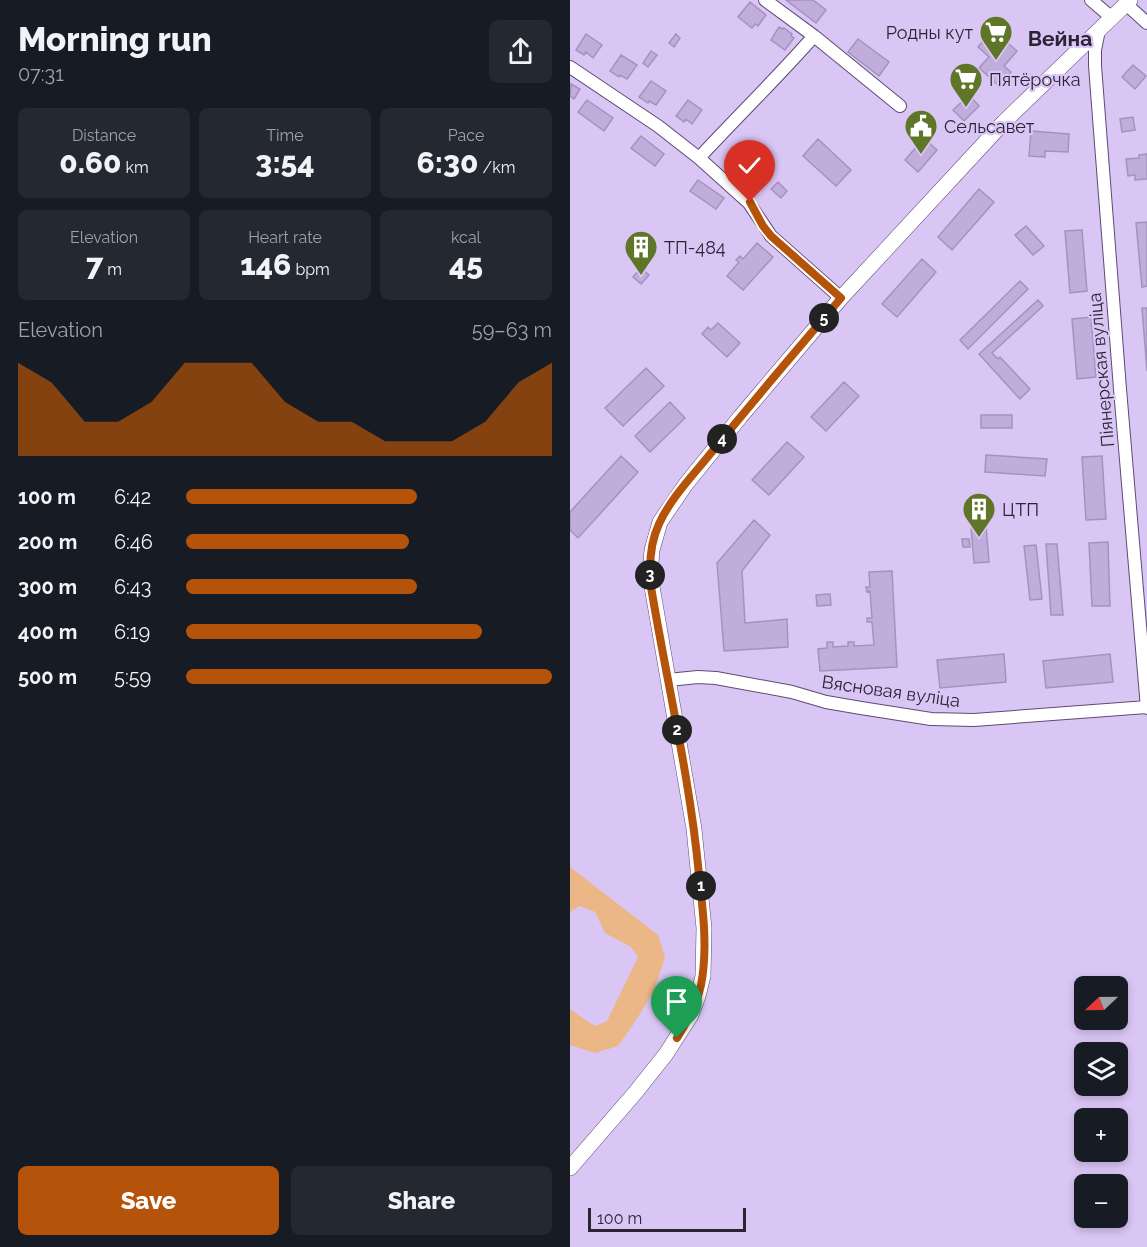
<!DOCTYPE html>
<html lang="en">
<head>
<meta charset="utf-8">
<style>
  body { margin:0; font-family:Raleway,sans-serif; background:#242831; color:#f1f3f6; height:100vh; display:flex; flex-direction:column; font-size:22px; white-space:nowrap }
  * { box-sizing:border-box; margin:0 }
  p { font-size:20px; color:#9ea1a6 }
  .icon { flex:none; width:33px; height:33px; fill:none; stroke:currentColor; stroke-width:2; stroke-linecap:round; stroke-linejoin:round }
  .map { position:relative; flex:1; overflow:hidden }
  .sheet { display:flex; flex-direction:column; background:#171b24; width:570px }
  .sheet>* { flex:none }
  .needle { width:39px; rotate:248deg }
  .buttons { position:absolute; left:504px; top:976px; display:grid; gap:12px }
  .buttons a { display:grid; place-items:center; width:54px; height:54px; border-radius:9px; background:#171b24; box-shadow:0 3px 9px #0003; font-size:30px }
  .scale { position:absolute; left:18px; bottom:15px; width:158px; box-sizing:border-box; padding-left:6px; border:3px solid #2b2435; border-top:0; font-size:16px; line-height:21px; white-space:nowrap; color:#2b2435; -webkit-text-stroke:4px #dac6f5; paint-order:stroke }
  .pin { position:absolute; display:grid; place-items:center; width:51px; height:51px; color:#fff; margin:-62px -26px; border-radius:50% 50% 50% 0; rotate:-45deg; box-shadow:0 0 6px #0007 }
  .pin .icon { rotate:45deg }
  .km { position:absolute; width:30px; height:30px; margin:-15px; border-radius:50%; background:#222; color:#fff; font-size:16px; line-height:30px; text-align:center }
  .round { display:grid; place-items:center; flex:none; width:63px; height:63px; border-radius:9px; background:#242831 }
  .summary { display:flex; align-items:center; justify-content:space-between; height:102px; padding:0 18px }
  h1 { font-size:33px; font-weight:800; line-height:45px }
  .stats { display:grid; grid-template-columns:repeat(3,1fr); gap:9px; height:102px; padding:6px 18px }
  .stats div { display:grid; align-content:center; border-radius:9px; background:#242831; text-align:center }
  .stats b { font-size:30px; font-weight:800 }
  .stats small { font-size:16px; font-weight:400 }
  .stats p { font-size:16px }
  .chart { height:168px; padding:12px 18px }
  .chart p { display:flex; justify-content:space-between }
  .chart svg { width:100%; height:108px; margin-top:6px; fill:#b45309; opacity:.7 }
  .cta { display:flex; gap:12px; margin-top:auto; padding:12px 18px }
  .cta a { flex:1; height:69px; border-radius:9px; background:#b45309; color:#fff; font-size:24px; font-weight:800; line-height:69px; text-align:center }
  .cta a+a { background:#242831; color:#f1f3f6 }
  ul { padding:0 18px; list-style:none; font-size:20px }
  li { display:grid; grid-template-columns:96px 72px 1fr; align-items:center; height:45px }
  li i { height:15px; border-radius:8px; background:#b45309 }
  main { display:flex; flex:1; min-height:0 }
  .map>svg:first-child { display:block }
  .green { fill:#ebb787 }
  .building { fill:#c0addb; stroke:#a492be; stroke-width:1.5 }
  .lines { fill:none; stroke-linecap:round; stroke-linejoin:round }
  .minor-casing { stroke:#5c4b73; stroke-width:14 }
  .tertiary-casing { stroke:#5c4b73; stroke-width:16 }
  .minor { stroke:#fff; stroke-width:12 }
  .tertiary { stroke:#fff; stroke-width:15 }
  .route-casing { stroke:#fff; stroke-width:12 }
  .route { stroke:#b45309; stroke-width:8 }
  .labels { text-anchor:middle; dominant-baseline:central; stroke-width:4.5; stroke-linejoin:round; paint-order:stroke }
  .poi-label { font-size:18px; fill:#2b2435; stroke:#dac6f5; text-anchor:start }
  .street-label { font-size:18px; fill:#2b2435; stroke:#dac6f5 }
  .quarter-label { font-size:21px; font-weight:bold; fill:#2b2435; stroke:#dac6f5 }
</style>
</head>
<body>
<main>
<section class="sheet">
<div class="summary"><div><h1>Morning run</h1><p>07:31</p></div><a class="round"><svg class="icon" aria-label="share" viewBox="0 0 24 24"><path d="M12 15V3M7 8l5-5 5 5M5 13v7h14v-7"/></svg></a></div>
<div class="stats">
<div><p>Distance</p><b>0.60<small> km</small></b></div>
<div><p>Time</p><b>3:54</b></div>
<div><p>Pace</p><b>6:30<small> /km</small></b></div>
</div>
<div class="stats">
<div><p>Elevation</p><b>7<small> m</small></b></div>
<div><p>Heart rate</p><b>146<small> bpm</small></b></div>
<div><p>kcal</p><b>45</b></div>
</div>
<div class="chart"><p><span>Elevation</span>59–63 m</p>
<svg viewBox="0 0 160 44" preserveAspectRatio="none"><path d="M0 44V6L10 14L20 30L30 30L40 22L50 6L60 6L70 6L80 22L90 30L100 30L110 38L120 38L130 38L140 30L150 14L160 6V44z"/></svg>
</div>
<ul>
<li><b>100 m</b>6:42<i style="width:63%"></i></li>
<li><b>200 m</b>6:46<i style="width:61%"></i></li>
<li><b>300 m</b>6:43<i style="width:63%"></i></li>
<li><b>400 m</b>6:19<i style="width:81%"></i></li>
<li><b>500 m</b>5:59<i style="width:100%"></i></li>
</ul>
<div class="cta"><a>Save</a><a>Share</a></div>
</section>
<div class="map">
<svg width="577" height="1247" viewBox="0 0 577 1247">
  <rect width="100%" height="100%" fill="#dac6f5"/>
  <path class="green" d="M 0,867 L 88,935 L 95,957 L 84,991 L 63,1025 L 48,1046 L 25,1053 L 0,1045 L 0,1009 L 17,1021 L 25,1026 L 37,1021 L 68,957 L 61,947 L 35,933 L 25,912 L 10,906 L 0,912 Z"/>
  <path class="building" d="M 216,0 L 243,0 L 256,10 L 246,23 Z
    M 180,2 L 196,15 L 188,26 L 185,24 L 182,28 L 168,17 Z
    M 209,27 L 213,29 L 214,28 L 222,34 L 221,36 L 224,38 L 215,50 L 201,40 Z
    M 423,30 L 447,51 L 434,66 L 441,72 L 429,86 L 409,68 L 419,57 L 408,47 Z
    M 16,34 L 32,45 L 23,58 L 16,52 L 14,55 L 6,50 Z
    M 106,34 L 110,38 L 104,47 L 99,43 Z
    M 288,39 L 319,62 L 309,76 L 278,52 Z
    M 81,51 L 87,55 L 78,67 L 73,63 Z
    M 51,55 L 67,65 L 57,79 L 50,75 L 49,77 L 40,71 Z
    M 563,65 L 576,76 L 565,89 L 552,77 Z
    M 81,81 L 96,91 L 86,105 L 79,101 L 78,103 L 69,97 Z
    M 1,84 L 10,89 L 4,99 L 0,96 Z
    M 399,95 L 409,106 L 394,121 L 383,110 Z
    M 17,100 L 43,118 L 34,131 L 8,112 Z
    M 118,100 L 132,110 L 122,124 L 116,119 L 114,122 L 106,116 Z
    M 563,117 L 565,130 L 552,132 L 550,119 Z
    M 461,131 L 499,134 L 498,152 L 475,151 L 475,157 L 459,156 Z
    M 71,136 L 94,154 L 85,166 L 61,148 Z
    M 354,138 L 367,150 L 348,172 L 335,160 Z
    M 248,139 L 281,170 L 266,186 L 233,156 Z
    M 577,154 L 577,179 L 565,180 L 565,175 L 558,176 L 556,159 L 569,158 L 569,155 Z
    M 128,180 L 154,198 L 146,209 L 120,191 Z
    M 208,182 L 217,191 L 211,198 L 201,189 Z
    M 409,189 L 424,202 L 382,250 L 368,237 Z
    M 577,222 L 577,286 L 572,287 L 566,223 Z
    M 456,226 L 474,246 L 463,255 L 445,235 Z
    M 512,230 L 517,291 L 500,293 L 495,231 Z
    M 187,243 L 203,257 L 173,290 L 157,276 L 169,262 L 166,260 L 170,256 L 173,259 Z
    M 352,259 L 366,272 L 327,317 L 312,304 Z
    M 71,268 L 79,275 L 71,284 L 63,277 Z
    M 450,281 L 458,289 L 398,349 L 390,340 Z
    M 468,300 L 473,306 L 422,353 L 428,359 L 430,357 L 460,389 L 450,399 L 409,354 Z
    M 572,308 L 577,308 L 577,371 Z
    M 521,317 L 526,377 L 507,379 L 502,319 Z
    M 148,323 L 170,343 L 157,357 L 132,334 L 138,327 L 141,330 Z
    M 76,368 L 94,386 L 53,426 L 35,408 Z
    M 274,382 L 289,396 L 256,431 L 241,417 Z
    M 100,402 L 115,418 L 80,452 L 65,436 Z
    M 411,415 L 442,415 L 442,428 L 411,428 Z
    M 217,442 L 234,457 L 199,495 L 182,480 Z
    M 416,455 L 477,459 L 475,476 L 415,472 Z
    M 51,456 L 68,472 L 8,538 L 0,530 L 0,512 Z
    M 532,456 L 536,519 L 516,520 L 512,457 Z
    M 415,514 L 419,562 L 404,563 L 400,515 Z
    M 184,520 L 200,535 L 172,571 L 175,623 L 217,619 L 218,647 L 154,651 L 147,563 Z
    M 392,539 L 399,539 L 400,547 L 393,547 Z
    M 538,542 L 540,606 L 522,606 L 519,543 Z
    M 476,544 L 487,544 L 493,615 L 481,615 Z
    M 466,545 L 472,599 L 460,600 L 454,546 Z
    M 322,571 L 327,667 L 250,671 L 248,649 L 257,648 L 257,642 L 263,642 L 263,647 L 278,646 L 278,642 L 284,642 L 284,646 L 304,645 L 302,622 L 297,622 L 297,618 L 302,618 L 300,591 L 297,592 L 296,587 L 300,587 L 299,572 Z
    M 260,594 L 261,605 L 247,606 L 246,595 Z
    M 434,654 L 436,682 L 370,688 L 367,660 Z
    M 540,654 L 543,682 L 476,688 L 473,661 Z"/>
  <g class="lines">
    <defs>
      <path id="minor" d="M 195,0 L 244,36 L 330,106
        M 521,0 L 542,18
        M 556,4 L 577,23
        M 529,30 L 525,50 L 525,66 L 550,389 L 577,708
        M 0,67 L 88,126 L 129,158 L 179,203 L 201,236 L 271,298
        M 129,158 C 167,117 207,78 244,36
        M 98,680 L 128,677 L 146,678 L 222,692 L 256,702 L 291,708 L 361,719 L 404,720 L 577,707"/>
      <path id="tertiary" d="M 0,1168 L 65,1093 L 96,1054 L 121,1015 L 128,996 L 133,976 L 134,928 L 124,829 L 80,575 L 82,550 L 90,522 L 116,484 L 171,416 L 271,298 L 434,122 L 560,0"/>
    </defs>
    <use href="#minor" class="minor-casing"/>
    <use href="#tertiary" class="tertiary-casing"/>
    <use href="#minor" class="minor"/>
    <use href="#tertiary" class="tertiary"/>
  </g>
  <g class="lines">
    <defs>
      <path id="route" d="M 107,1038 C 117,1022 127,1004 131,985 C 138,949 133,911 129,875 C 120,778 97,683 81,587 C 79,566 80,543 89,524 C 100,499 124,474 141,453 C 183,401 227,350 271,298 L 201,236 L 193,226 L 180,202"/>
    </defs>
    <use href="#route" class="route-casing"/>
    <use href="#route" class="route"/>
  </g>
  <defs>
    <symbol id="supermarket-pin" viewBox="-11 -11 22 30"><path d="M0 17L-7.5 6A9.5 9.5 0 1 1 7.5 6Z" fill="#5f7527" stroke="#dac6f5"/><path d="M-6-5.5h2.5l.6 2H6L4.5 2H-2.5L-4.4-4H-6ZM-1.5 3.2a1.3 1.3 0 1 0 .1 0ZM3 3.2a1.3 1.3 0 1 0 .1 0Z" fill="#fff"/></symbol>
    <symbol id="civic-pin" viewBox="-11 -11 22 30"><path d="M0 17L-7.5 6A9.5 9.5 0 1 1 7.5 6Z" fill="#5f7527" stroke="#dac6f5"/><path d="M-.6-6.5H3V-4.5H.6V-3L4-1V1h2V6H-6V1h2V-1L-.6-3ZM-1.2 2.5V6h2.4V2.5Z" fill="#fff"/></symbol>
    <symbol id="building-pin" viewBox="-11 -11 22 30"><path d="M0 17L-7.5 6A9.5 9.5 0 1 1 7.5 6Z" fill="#5f7527" stroke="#dac6f5"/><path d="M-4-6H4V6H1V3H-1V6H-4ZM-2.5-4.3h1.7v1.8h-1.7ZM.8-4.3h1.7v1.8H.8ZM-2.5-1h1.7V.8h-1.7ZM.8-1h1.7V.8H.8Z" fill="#fff"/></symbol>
  </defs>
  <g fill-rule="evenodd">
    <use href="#supermarket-pin" x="407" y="13" width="38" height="52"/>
    <use href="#supermarket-pin" x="377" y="60" width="38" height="52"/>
    <use href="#civic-pin" x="332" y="107" width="38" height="52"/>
    <use href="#building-pin" x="52" y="228" width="38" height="52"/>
    <use href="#building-pin" x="390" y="490" width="38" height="52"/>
  </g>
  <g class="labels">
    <g class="poi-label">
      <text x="403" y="32" text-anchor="end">Родны кут</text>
      <text x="419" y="79">Пятёрочка</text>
      <text x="374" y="126">Сельсавет</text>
      <text x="94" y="247">ТП-484</text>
      <text x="432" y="509">ЦТП</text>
    </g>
    <g class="street-label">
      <text transform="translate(531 370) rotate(-95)">Піянерская вуліца</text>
      <text transform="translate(321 691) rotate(8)">Вясновая вуліца</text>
    </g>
    <g class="quarter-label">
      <text x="490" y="38">Вейна</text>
    </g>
  </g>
</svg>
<div class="buttons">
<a><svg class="needle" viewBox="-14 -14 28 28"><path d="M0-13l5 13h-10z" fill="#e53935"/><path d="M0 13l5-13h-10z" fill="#9ea1a6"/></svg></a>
<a><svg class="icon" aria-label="layers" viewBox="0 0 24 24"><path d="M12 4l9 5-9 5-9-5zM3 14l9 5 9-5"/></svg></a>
<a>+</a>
<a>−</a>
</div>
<div class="scale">100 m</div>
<div class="pin" style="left:107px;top:1038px;background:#1e9e55"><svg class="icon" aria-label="arrive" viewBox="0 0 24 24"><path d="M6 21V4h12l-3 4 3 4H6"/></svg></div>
<div class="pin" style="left:180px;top:202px;background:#d93025"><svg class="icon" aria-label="check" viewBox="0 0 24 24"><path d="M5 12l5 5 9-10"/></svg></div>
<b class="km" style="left:131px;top:886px">1</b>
<b class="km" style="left:107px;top:730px">2</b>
<b class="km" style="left:80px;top:575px">3</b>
<b class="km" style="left:152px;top:439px">4</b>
<b class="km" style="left:254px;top:318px">5</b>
</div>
</main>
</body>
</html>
